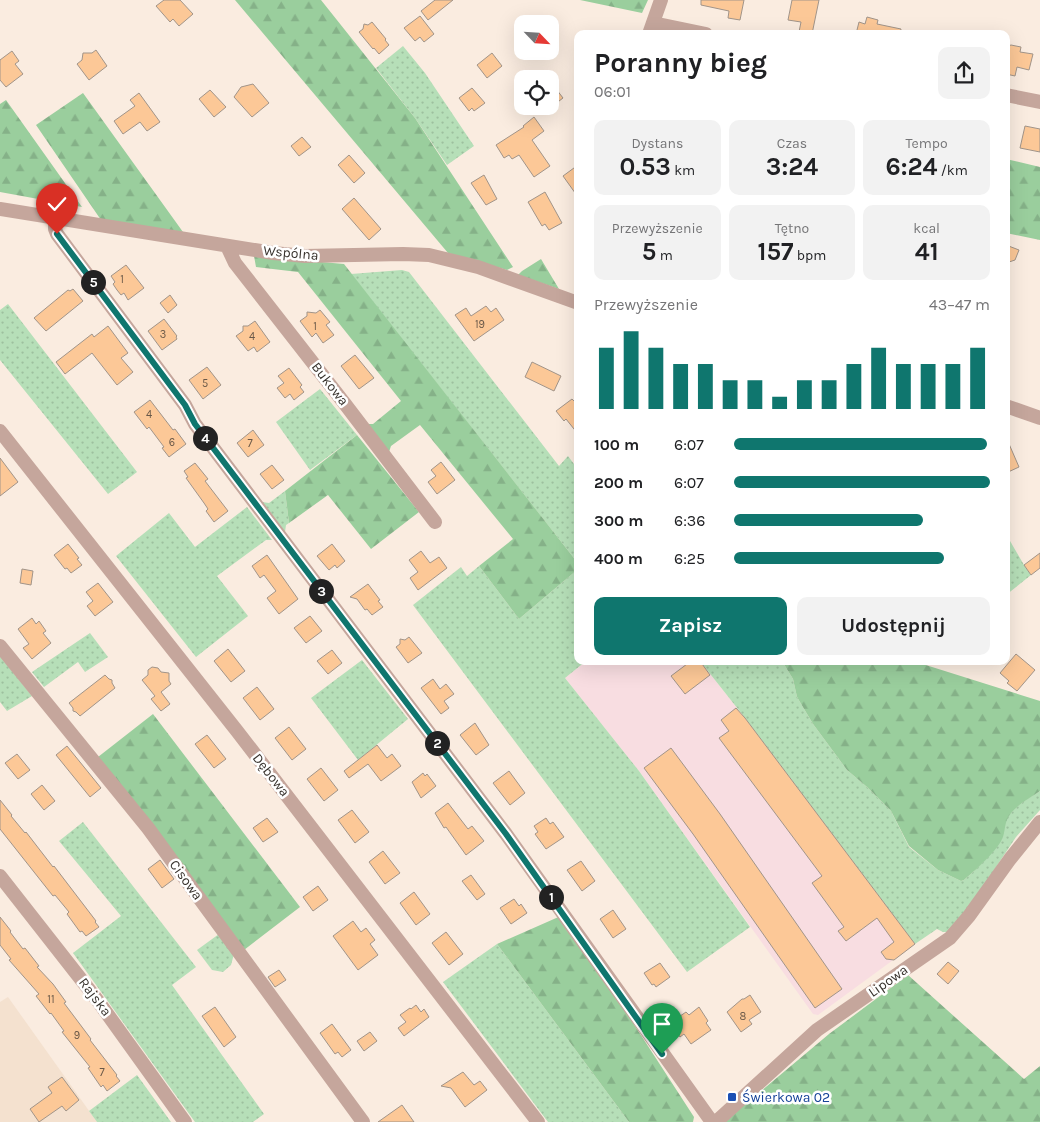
<!DOCTYPE html>
<html lang="pl">
<head>
<meta charset="utf-8">
<style>
  body { margin:0; font-family:Karla,sans-serif; background:#f2f2f2; color:#202124; height:100vh; display:flex; flex-direction:column; font-size:19px; white-space:nowrap }
  * { box-sizing:border-box; margin:0 }
  p { font-size:16px; color:#757577 }
  .icon { flex:none; width:28px; height:28px; fill:none; stroke:currentColor; stroke-width:2; stroke-linecap:round; stroke-linejoin:round }
  .map { position:relative; flex:1; overflow:hidden }
  .side { position:absolute; left:574px; top:30px; width:436px; height:635px; display:flex; flex-direction:column; background:#fff; border-radius:10px; box-shadow:0 5px 20px #0002 }
  .side>* { flex:none }
  .needle { width:32px; rotate:115deg }
  .tools { position:absolute; left:514px; top:15px; display:grid; gap:10px }
  .tools a { display:grid; place-items:center; width:45px; height:45px; border-radius:10px; background:#fff; box-shadow:0 5px 20px #0002; font-size:25px }
  .pin { position:absolute; display:grid; place-items:center; width:42px; height:42px; color:#fff; margin:-51px -21px; border-radius:50% 50% 50% 0; rotate:-45deg; box-shadow:0 0 5px #0007 }
  .pin .icon { rotate:45deg }
  .km { position:absolute; width:25px; height:25px; margin:-12px; border-radius:50%; background:#222; color:#fff; font-size:14px; line-height:25px; text-align:center }
  .round { display:grid; place-items:center; flex:none; width:52px; height:52px; border-radius:10px; background:#f2f2f2 }
  .headline { display:flex; align-items:center; justify-content:space-between; height:85px; padding:0 20px }
  h1 { font-size:28px; font-weight:700; line-height:38px }
  .metrics { display:grid; grid-template-columns:repeat(3,1fr); gap:8px; height:85px; padding:5px 20px }
  .metrics div { display:grid; align-content:center; border-radius:10px; background:#f2f2f2; text-align:center }
  .metrics b { font-size:25px; font-weight:700 }
  .metrics small { font-size:14px; font-weight:400 }
  .metrics p { font-size:14px }
  .chart { height:140px; padding:10px 20px }
  .chart p { display:flex; justify-content:space-between }
  .chart svg { width:100%; height:90px; margin-top:5px; stroke:#0f766e; stroke-width:6 }
  .cta { display:flex; gap:10px; margin-top:auto; padding:10px 20px }
  .cta a { flex:1; height:58px; border-radius:10px; background:#0f766e; color:#fff; font-size:20px; font-weight:700; line-height:58px; text-align:center }
  .cta a+a { background:#f2f2f2; color:#202124 }
  ul { padding:0 20px; list-style:none; font-size:16px }
  li { display:grid; grid-template-columns:80px 60px 1fr; align-items:center; height:38px }
  li i { height:12px; border-radius:6px; background:#0f766e }
  .map>svg:first-child { display:block }
  .commercial { fill:#f8dde1 }
  .built { fill:#f4e1cf }
  .grass { fill:url(#grass-dots) }
  .forest { fill:url(#forest-firs) }
  .building { fill:#fcc897; stroke:#a19489 }
  .lines { fill:none; stroke-linecap:round; stroke-linejoin:round }
  .street { stroke:#c5a69c; stroke-width:14 }
  .route-casing { stroke:#fff; stroke-width:10 }
  .route { stroke:#0f766e; stroke-width:6 }
  .transit-dot { fill:#1a4fb4; stroke:#fff; stroke-width:2 }
  .labels { text-anchor:middle; dominant-baseline:central; stroke-width:5; stroke-linejoin:round; paint-order:stroke }
  .number-label { font-size:11px; fill:#695848 }
  .street-label { font-size:14px; fill:#38332e; stroke:#fff }
  .transit-label { font-size:14px; fill:#164399; stroke:#fff; text-anchor:start }
</style>
</head>
<body>
<div class="map">
<svg width="1040" height="1122" viewBox="0 0 1040 1122">
  <defs>
    <pattern id="grass-dots" width="8" height="8" patternUnits="userSpaceOnUse" patternTransform="scale(1.25)"><rect width="8" height="8" fill="#b6dfb8"/><path d="M2 2h.1M6 6h.1" fill="none" stroke="#9dc09e" stroke-width="1.8" stroke-linecap="round"/></pattern>
    <pattern id="forest-firs" width="22" height="20" patternUnits="userSpaceOnUse" patternTransform="scale(1.25)"><rect width="22" height="20" fill="#9ace9d"/><path d="M5 1l3.5 6h-7zM16 11l3.5 6h-7z" fill="#85b188"/></pattern>
  </defs>
  <rect width="100%" height="100%" fill="#faece0"/>
  <path class="commercial" d="M 586,661 L 700,661 L 745,718 L 915,944 L 818,1015 L 813,1014 L 639,771 L 565,678 Z"/>
  <path class="built" d="M 8,997 L 97,1122 L 0,1122 L 0,1002 Z"/>
  <path class="grass" d="M 403,46 L 425,73 L 474,146 L 447,165 L 415,118 L 376,68 Z
    M 402,270 L 409,272 L 559,466 L 568,456 L 577,468 L 577,562 L 351,274 Z
    M 8,304 L 137,472 L 108,494 L 0,360 L 0,310 Z
    M 320,389 L 357,435 L 310,470 L 276,422 Z
    M 285,491 L 289,523 L 286,525 L 285,532 L 262,502 L 269,503 Z
    M 247,507 L 272,540 L 266,540 L 217,576 L 248,616 L 196,657 L 116,556 L 169,513 L 195,547 Z
    M 1006,534 L 1024,565 L 1031,575 L 1006,595 Z
    M 479,566 L 519,619 L 577,570 L 578,661 L 586,661 L 565,678 L 639,771 L 750,927 L 687,972 L 413,605 L 461,567 L 467,576 Z
    M 90,633 L 108,657 L 85,672 L 78,662 L 44,687 L 32,672 Z
    M 0,656 L 32,696 L 7,711 L 0,702 Z
    M 362,660 L 408,719 L 358,760 L 311,698 Z
    M 700,661 L 782,661 L 793,679 L 797,697 L 813,724 L 847,770 L 867,787 L 891,811 L 909,847 L 938,870 L 961,881 L 964,880 C 978,868 990,856 1001,840 C 1004,836 1002,830 1004,825 C 1010,808 1026,800 1040,791 L 1040,810 L 1016,837 L 969,908 L 947,932 L 943,932 L 937,929 L 915,944 L 745,718 Z
    M 83,822 L 196,967 L 172,985 L 264,1114 L 253,1122 L 195,1122 L 73,953 L 121,916 L 59,841 Z
    M 219,934 L 234,954 L 231,965 L 223,972 L 212,970 L 197,950 Z
    M 497,944 L 629,1122 L 548,1122 L 443,982 Z
    M 137,1075 L 171,1122 L 97,1122 L 89,1111 Z"/>
  <path class="forest" d="M 235,0 L 321,0 L 415,118 L 513,267 L 507,270 L 448,253 Z
    M 580,0 L 648,0 L 642,13 Z
    M 83,93 L 183,232 L 101,220 L 36,125 Z
    M 6,100 L 82,207 L 0,192 L 0,104 Z
    M 1006,159 L 1040,167 L 1040,240 L 1006,233 Z
    M 254,256 L 344,264 L 577,562 L 577,570 L 519,619 L 479,566 L 513,539 L 420,425 L 391,446 L 389,452 L 367,424 L 373,424 L 401,401 L 298,272 L 256,267 Z
    M 541,259 L 559,289 L 518,275 L 522,271 Z
    M 357,435 L 419,512 L 371,549 L 328,495 L 289,523 L 285,491 Z
    M 782,661 L 913,661 L 1040,701 L 1040,791 C 1030,798 1020,803 1012,812 C 1004,821 1006,827 1003,837 C 999,849 974,872 964,880 L 961,881 L 938,870 L 909,846 L 891,811 L 867,787 L 847,770 L 813,724 L 797,697 L 793,679 Z
    M 153,714 L 300,907 L 244,950 L 98,757 Z
    M 563,915 L 694,1117 L 693,1122 L 629,1122 L 497,944 Z
    M 908,975 L 1024,1079 L 1040,1066 L 1040,1122 L 724,1122 L 829,1034 Z"/>
  <path class="building" d="M 164,0 L 180,0 L 193,14 L 179,26 L 173,19 L 170,22 L 156,6 Z
    M 435,0 L 453,0 L 428,20 L 421,11 Z
    M 701,0 L 744,0 L 740,20 L 728,18 L 729,11 L 701,5 Z
    M 792,0 L 819,0 L 812,34 L 799,32 L 801,22 L 788,20 Z
    M 420,16 L 434,34 L 424,42 L 420,37 L 415,41 L 404,28 Z
    M 867,17 L 878,20 L 877,24 L 901,29 L 900,34 L 856,34 L 859,22 L 865,24 Z
    M 372,22 L 386,39 L 385,40 L 389,45 L 379,54 L 374,48 L 373,49 L 359,32 L 363,29 L 364,24 L 368,25 Z
    M 1011,45 L 1021,47 L 1020,52 L 1033,54 L 1029,70 L 1017,67 L 1015,76 L 1006,74 L 1006,55 L 1008,46 Z
    M 96,50 L 107,66 L 89,80 L 77,64 L 82,60 L 83,53 L 92,53 Z
    M 12,51 L 19,61 L 15,64 L 23,74 L 6,87 L 0,80 L 0,60 Z
    M 492,53 L 502,66 L 487,78 L 477,65 Z
    M 550,81 L 563,98 L 550,108 Z
    M 253,84 L 269,103 L 252,117 L 234,97 L 241,87 Z
    M 472,88 L 485,103 L 474,111 L 472,108 L 469,111 L 459,98 Z
    M 210,90 L 226,107 L 214,117 L 199,99 Z
    M 139,93 L 160,122 L 147,131 L 140,122 L 123,134 L 114,121 L 135,106 L 130,100 Z
    M 534,117 L 544,131 L 532,140 L 550,166 L 534,177 L 519,155 L 512,159 L 509,155 L 504,158 L 496,145 L 524,127 L 523,126 Z
    M 1025,126 L 1040,129 L 1040,152 L 1020,148 Z
    M 302,137 L 311,147 L 299,156 L 291,146 Z
    M 349,155 L 365,173 L 354,183 L 338,165 Z
    M 578,165 L 578,197 L 563,176 Z
    M 484,175 L 497,199 L 486,205 L 471,183 Z
    M 545,192 L 562,223 L 549,230 L 545,224 L 542,226 L 528,202 Z
    M 354,198 L 381,229 L 369,240 L 342,209 Z
    M 1006,245 L 1019,250 L 1015,260 L 1006,263 Z
    M 126,265 L 144,288 L 128,300 L 124,293 L 121,295 L 117,290 L 113,284 L 115,282 L 111,276 Z
    M 73,289 L 83,301 L 46,331 L 34,318 L 68,290 L 70,291 Z
    M 170,295 L 177,305 L 168,313 L 160,303 Z
    M 486,306 L 491,312 L 496,308 L 504,320 L 474,341 L 455,315 L 466,308 L 471,316 Z
    M 320,310 L 330,322 L 326,325 L 334,335 L 323,343 L 316,333 L 312,337 L 300,321 L 307,316 L 307,312 L 316,313 Z
    M 164,319 L 177,336 L 176,337 L 177,339 L 162,350 L 148,331 Z
    M 255,321 L 270,342 L 257,352 L 254,347 L 248,351 L 236,336 L 243,331 L 243,326 L 248,326 Z
    M 108,326 L 128,353 L 121,358 L 133,372 L 117,385 L 92,353 L 65,374 L 56,362 L 92,334 L 94,337 Z
    M 355,355 L 374,378 L 359,389 L 341,366 Z
    M 532,362 L 561,376 L 554,391 L 525,377 Z
    M 207,367 L 221,385 L 203,399 L 189,380 Z
    M 289,368 L 302,385 L 300,387 L 304,392 L 294,400 L 290,394 L 285,398 L 277,388 L 284,383 L 278,376 Z
    M 572,399 L 578,405 L 578,434 L 566,419 L 564,421 L 556,411 Z
    M 150,400 L 173,430 L 175,429 L 186,444 L 169,457 L 162,448 L 164,447 L 149,427 L 147,429 L 134,412 Z
    M 253,430 L 264,445 L 248,457 L 237,443 Z
    M 1006,437 L 1019,467 L 1006,473 Z
    M 0,458 L 18,482 L 0,496 Z
    M 441,462 L 455,480 L 437,494 L 428,482 L 436,476 L 431,470 Z
    M 195,463 L 208,479 L 205,481 L 228,511 L 214,522 L 206,511 L 208,509 L 204,503 L 186,478 L 188,477 L 184,471 Z
    M 272,465 L 284,480 L 272,489 L 260,474 Z
    M 68,544 L 79,558 L 77,559 L 82,565 L 71,573 L 67,568 L 65,569 L 54,555 Z
    M 332,544 L 345,561 L 337,568 L 335,565 L 329,570 L 317,556 Z
    M 421,551 L 430,563 L 439,557 L 447,568 L 418,590 L 410,578 L 418,572 L 409,560 Z
    M 1040,553 L 1040,568 L 1031,575 L 1024,565 Z
    M 267,555 L 298,599 L 279,614 L 267,598 L 276,591 L 264,575 L 260,578 L 252,566 Z
    M 22,569 L 33,571 L 31,585 L 20,583 Z
    M 98,583 L 113,602 L 95,616 L 87,606 L 93,601 L 86,592 Z
    M 368,584 L 380,600 L 378,601 L 383,607 L 372,615 L 367,609 L 365,610 L 357,599 L 350,597 Z
    M 310,616 L 322,631 L 306,643 L 294,628 Z
    M 32,618 L 36,624 L 39,621 L 46,631 L 43,633 L 51,643 L 32,659 L 23,648 L 29,644 L 18,629 Z
    M 409,637 L 422,653 L 408,663 L 396,647 L 400,644 L 400,639 L 405,640 Z
    M 228,649 L 245,671 L 231,682 L 214,661 Z
    M 332,650 L 342,663 L 328,674 L 317,661 Z
    M 1016,654 L 1035,670 L 1017,691 L 1007,683 L 1009,681 L 1000,673 Z
    M 691,661 L 700,661 L 710,675 L 685,694 L 671,676 Z
    M 152,667 L 158,668 L 161,672 L 169,673 L 169,681 L 171,684 L 161,692 L 170,704 L 161,711 L 151,699 L 155,696 L 142,680 L 148,675 L 148,670 Z
    M 105,675 L 109,679 L 112,680 L 112,683 L 115,688 L 80,716 L 76,712 L 73,711 L 73,708 L 69,703 Z
    M 433,679 L 440,689 L 446,684 L 454,694 L 444,701 L 449,708 L 441,714 L 421,688 Z
    M 257,687 L 274,709 L 260,720 L 243,698 Z
    M 736,708 L 745,718 L 915,944 L 894,960 L 886,959 L 881,952 L 894,942 L 877,918 L 846,941 L 838,931 L 844,927 L 812,883 L 822,876 L 719,738 L 729,731 L 721,720 Z
    M 475,723 L 489,745 L 476,755 L 460,735 Z
    M 289,727 L 306,749 L 292,760 L 275,738 Z
    M 207,735 L 226,759 L 214,768 L 195,744 Z
    M 377,745 L 387,758 L 392,754 L 401,766 L 381,781 L 368,764 L 349,778 L 344,771 Z
    M 67,746 L 101,788 L 90,797 L 56,755 Z
    M 671,748 L 720,814 L 842,989 L 815,1008 L 693,834 L 644,768 Z
    M 17,754 L 30,770 L 18,779 L 5,763 Z
    M 321,768 L 338,790 L 324,801 L 307,779 Z
    M 509,771 L 525,793 L 510,805 L 493,783 Z
    M 423,773 L 425,776 L 427,774 L 436,786 L 421,798 L 412,782 Z
    M 42,785 L 55,801 L 44,810 L 31,794 Z
    M 0,800 L 12,815 L 11,816 L 25,833 L 26,832 L 53,867 L 54,866 L 96,921 L 95,922 L 99,927 L 86,936 L 82,931 L 80,932 L 67,914 L 69,912 L 55,895 L 53,896 L 0,829 Z
    M 448,803 L 468,829 L 472,826 L 484,841 L 466,855 L 446,827 L 444,828 L 435,813 Z
    M 352,810 L 369,832 L 355,843 L 338,820 Z
    M 267,818 L 278,832 L 263,842 L 253,828 Z
    M 546,818 L 550,824 L 553,822 L 564,837 L 546,849 L 535,834 L 538,832 L 534,826 Z
    M 383,851 L 400,873 L 385,884 L 369,862 Z
    M 160,860 L 174,879 L 162,888 L 148,869 Z
    M 581,861 L 595,881 L 582,891 L 567,870 Z
    M 471,875 L 485,894 L 477,900 L 462,881 Z
    M 318,886 L 328,900 L 313,911 L 303,897 Z
    M 414,892 L 430,914 L 416,925 L 400,903 Z
    M 514,899 L 519,906 L 521,904 L 527,913 L 511,924 L 500,908 Z
    M 613,910 L 626,929 L 613,938 L 600,919 Z
    M 0,917 L 11,931 L 10,932 L 23,949 L 25,948 L 39,966 L 37,967 L 53,984 L 66,1002 L 64,1003 L 91,1039 L 90,1040 L 117,1075 L 116,1076 L 120,1081 L 107,1091 L 103,1085 L 101,1087 L 88,1068 L 90,1067 L 62,1032 L 64,1031 L 51,1013 L 50,1014 L 36,996 L 39,994 L 9,960 L 11,959 L 0,945 Z
    M 353,921 L 361,932 L 366,928 L 375,940 L 370,944 L 378,955 L 358,970 L 333,936 Z
    M 446,932 L 463,954 L 449,965 L 432,943 Z
    M 948,962 L 959,971 L 948,984 L 937,974 Z
    M 660,963 L 670,977 L 656,987 L 654,984 L 652,985 L 644,973 Z
    M 279,970 L 286,980 L 275,987 L 268,977 Z
    M 750,995 L 761,1012 L 749,1020 L 752,1024 L 741,1032 L 727,1012 L 742,999 L 744,999 Z
    M 416,1005 L 421,1012 L 424,1009 L 429,1017 L 404,1036 L 398,1028 L 406,1022 L 400,1015 L 410,1008 L 411,1009 Z
    M 215,1007 L 236,1037 L 224,1047 L 202,1016 Z
    M 699,1007 L 708,1021 L 706,1023 L 711,1030 L 691,1044 L 684,1034 L 680,1037 L 670,1023 L 686,1012 L 689,1015 Z
    M 332,1024 L 351,1050 L 342,1057 L 338,1052 L 335,1054 L 320,1033 Z
    M 370,1032 L 377,1041 L 364,1051 L 357,1041 Z
    M 463,1072 L 474,1085 L 480,1081 L 487,1090 L 465,1107 L 451,1088 L 441,1086 Z
    M 62,1077 L 79,1100 L 66,1111 L 62,1106 L 39,1122 L 30,1109 L 52,1093 L 48,1087 Z
    M 402,1105 L 414,1122 L 378,1122 Z"/>
  <g class="lines">
    <path class="street" d="M 653,23 L 706,34
      M 649,34 L 661,0
      M 1006,95 L 1040,102
      M 0,209 L 273,253 L 305,256 L 403,254 L 429,255 L 478,267 L 578,303
      M 55,217 L 55,229 L 57,234 L 185,405 L 195,424 L 506,834 L 712,1122
      M 227,246 L 235,263 L 345,404 L 435,522
      M 1006,406 L 1040,418
      M 0,431 L 237,731 L 538,1122
      M 0,646 L 148,828 L 363,1122
      M 0,876 L 98,1001 L 185,1122
      M 716,1122 L 817,1030 L 950,938 L 969,916 L 1010,859 L 1040,822"/>
  </g>
  <g class="lines">
    <defs>
      <path id="route" d="M 57,234 L 185,405 L 195,424 L 506,834 L 662,1054"/>
    </defs>
    <use href="#route" class="route-casing"/>
    <use href="#route" class="route"/>
  </g>
  <rect class="transit-dot" x="727" y="1092" width="10" height="10" rx="2.5"/>
  <g class="labels">
    <g class="number-label">
      <text x="122" y="279">1</text>
      <text x="480" y="324">19</text>
      <text x="315" y="326">1</text>
      <text x="163" y="334">3</text>
      <text x="252" y="336">4</text>
      <text x="205" y="383">5</text>
      <text x="149" y="414">4</text>
      <text x="172" y="442">6</text>
      <text x="250" y="443">7</text>
      <text x="51" y="999">11</text>
      <text x="743" y="1016">8</text>
      <text x="77" y="1035">9</text>
      <text x="102" y="1072">7</text>
    </g>
    <g class="street-label">
      <text transform="translate(291 253) rotate(5)">Wspólna</text>
      <text transform="translate(330 384) rotate(52)">Bukowa</text>
      <text transform="translate(271 775) rotate(52)">Dębowa</text>
      <text transform="translate(186 880) rotate(54)">Cisowa</text>
      <text transform="translate(888 981) rotate(-35)">Lipowa</text>
      <text transform="translate(95 997) rotate(53)">Rajska</text>
    </g>
    <g class="transit-label">
      <text x="742" y="1097">Świerkowa 02</text>
    </g>
  </g>
</svg>
<div class="tools">
<a><svg class="needle" viewBox="-14 -14 28 28"><path d="M0-13l5 13h-10z" fill="#e53935"/><path d="M0 13l5-13h-10z" fill="#757577"/></svg></a>
<a><svg class="icon" aria-label="locate" viewBox="0 0 24 24"><circle cx="12" cy="12" r="6"/><path d="M12 2v4M12 18v4M2 12h4M18 12h4"/></svg></a>
</div>
<div class="pin" style="left:662px;top:1054px;background:#1e9e55"><svg class="icon" aria-label="arrive" viewBox="0 0 24 24"><path d="M6 21V4h12l-3 4 3 4H6"/></svg></div>
<div class="pin" style="left:57px;top:234px;background:#d93025"><svg class="icon" aria-label="check" viewBox="0 0 24 24"><path d="M5 12l5 5 9-10"/></svg></div>
<b class="km" style="left:551px;top:897px">1</b>
<b class="km" style="left:437px;top:743px">2</b>
<b class="km" style="left:321px;top:591px">3</b>
<b class="km" style="left:205px;top:438px">4</b>
<b class="km" style="left:93px;top:282px">5</b>
<section class="side">
<div class="headline"><div><h1>Poranny bieg</h1><p>06:01</p></div><a class="round"><svg class="icon" aria-label="share" viewBox="0 0 24 24"><path d="M12 15V3M7 8l5-5 5 5M5 13v7h14v-7"/></svg></a></div>
<div class="metrics">
<div><p>Dystans</p><b>0.53<small> km</small></b></div>
<div><p>Czas</p><b>3:24</b></div>
<div><p>Tempo</p><b>6:24<small> /km</small></b></div>
</div>
<div class="metrics">
<div><p>Przewyższenie</p><b>5<small> m</small></b></div>
<div><p>Tętno</p><b>157<small> bpm</small></b></div>
<div><p>kcal</p><b>41</b></div>
</div>
<div class="chart"><p><span>Przewyższenie</span>43–47 m</p>
<svg viewBox="0 0 160 44" preserveAspectRatio="none"><path d="M5 44V14M15 44V6M25 44V14M35 44V22M45 44V22M55 44V30M65 44V30M75 44V38M85 44V30M95 44V30M105 44V22M115 44V14M125 44V22M135 44V22M145 44V22M155 44V14"/></svg>
</div>
<ul>
<li><b>100 m</b>6:07<i style="width:99%"></i></li>
<li><b>200 m</b>6:07<i style="width:100%"></i></li>
<li><b>300 m</b>6:36<i style="width:74%"></i></li>
<li><b>400 m</b>6:25<i style="width:82%"></i></li>
</ul>
<div class="cta"><a>Zapisz</a><a>Udostępnij</a></div>
</section>
</div>
</body>
</html>
